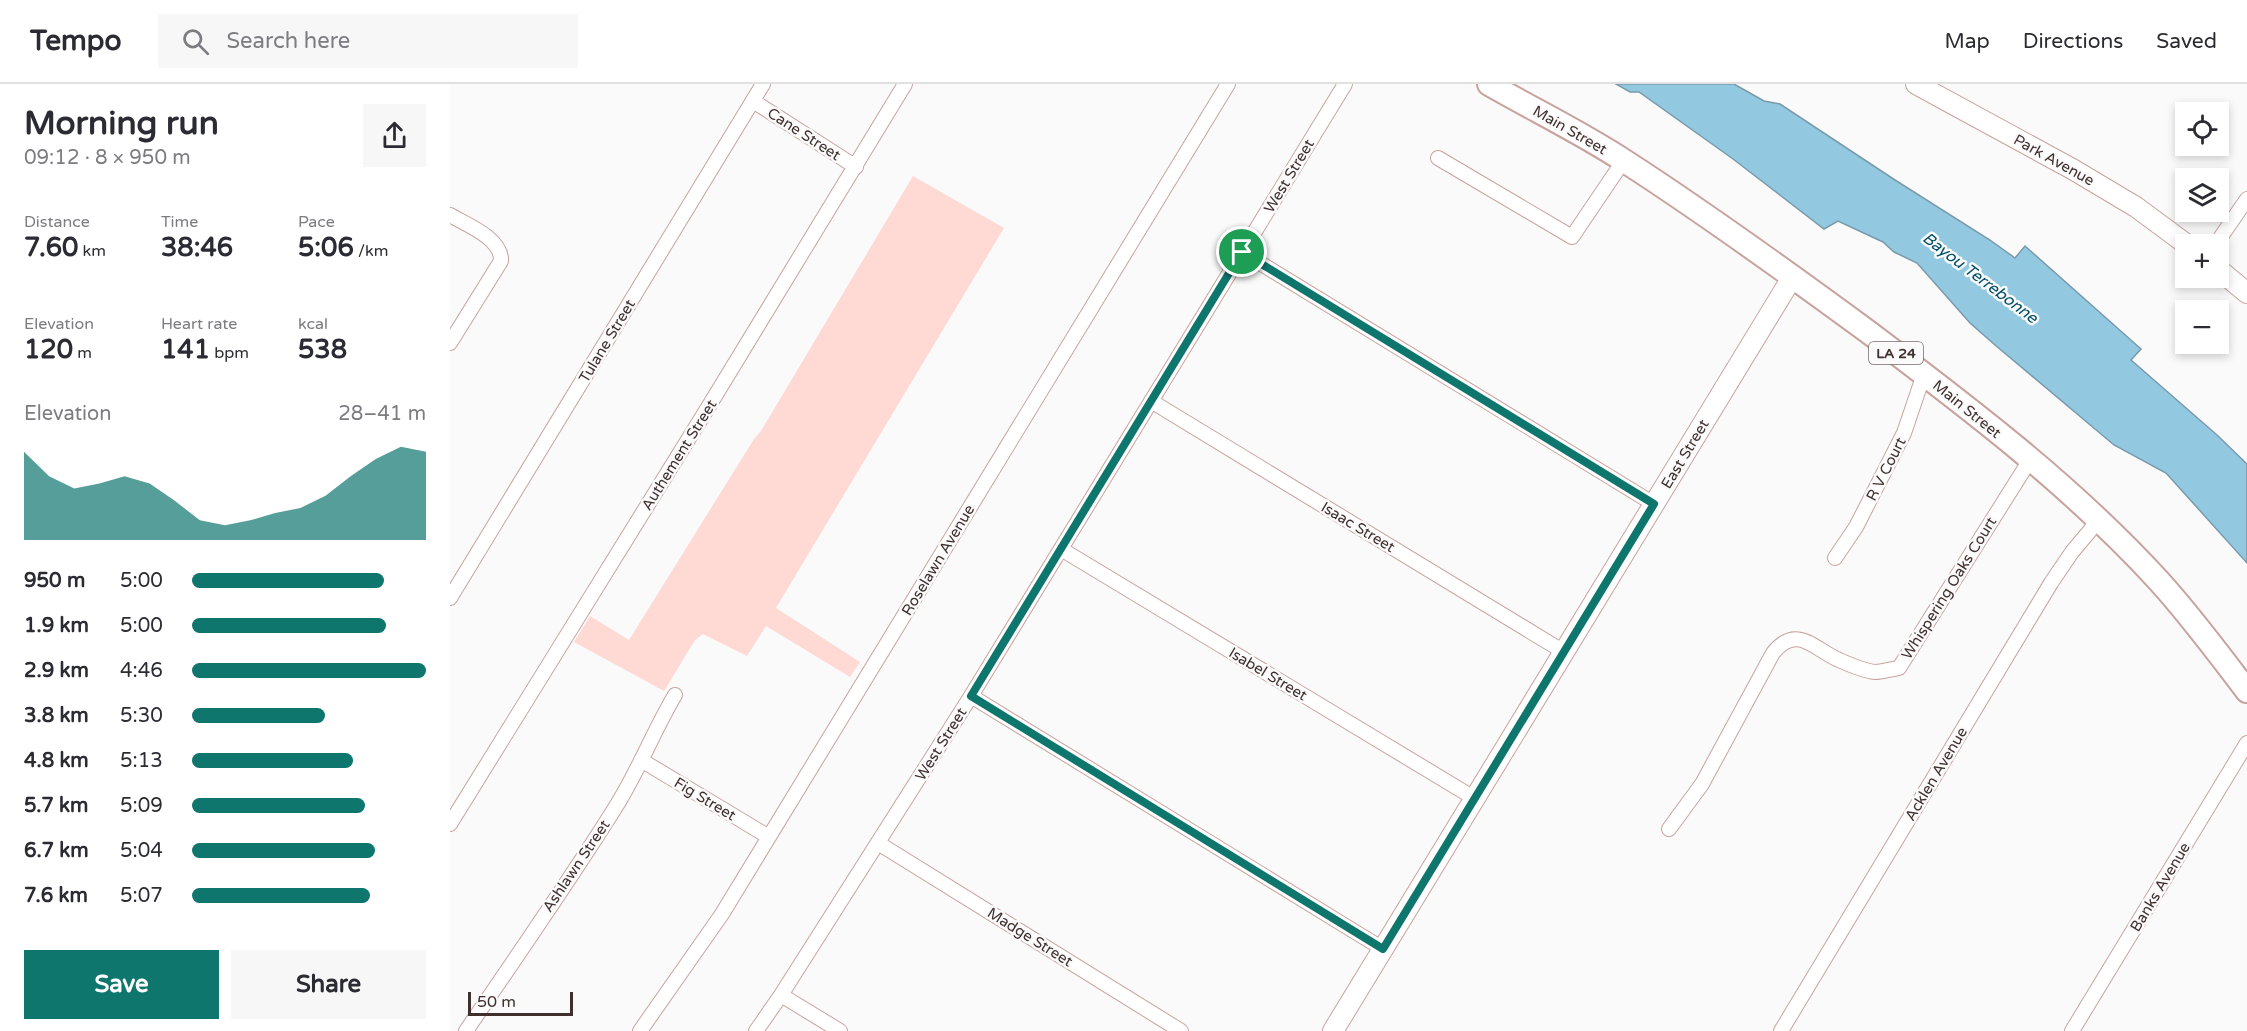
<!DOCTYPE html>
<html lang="en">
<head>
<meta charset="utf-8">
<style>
  body { margin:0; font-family:"Varela Round",sans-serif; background:#f7f7f7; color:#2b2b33; height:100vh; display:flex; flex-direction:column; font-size:22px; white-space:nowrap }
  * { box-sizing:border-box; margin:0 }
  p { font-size:20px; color:#7c7c81 }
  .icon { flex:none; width:33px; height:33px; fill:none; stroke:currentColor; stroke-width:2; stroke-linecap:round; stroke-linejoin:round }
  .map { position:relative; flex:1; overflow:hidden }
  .side { display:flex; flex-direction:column; background:#fff; width:450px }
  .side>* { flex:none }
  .controls { position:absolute; left:1725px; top:18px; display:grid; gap:12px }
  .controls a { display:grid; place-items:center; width:54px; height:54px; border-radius:0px; background:#fff; box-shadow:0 3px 9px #0003; font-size:30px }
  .scale { position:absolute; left:18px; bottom:15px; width:105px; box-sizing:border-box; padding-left:6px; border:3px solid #3f302e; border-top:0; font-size:16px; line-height:21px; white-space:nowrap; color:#3f302e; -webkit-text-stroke:4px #fafafa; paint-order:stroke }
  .pin { position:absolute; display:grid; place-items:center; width:51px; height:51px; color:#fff; margin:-26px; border:3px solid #fff; border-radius:50%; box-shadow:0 2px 6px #0007 }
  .round { display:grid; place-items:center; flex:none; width:63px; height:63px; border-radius:0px; background:#f7f7f7 }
  .summary { display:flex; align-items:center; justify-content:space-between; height:102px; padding:0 24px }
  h1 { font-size:33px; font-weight:700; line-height:45px }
  .stats { display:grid; grid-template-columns:repeat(3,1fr); gap:9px; height:102px; padding:6px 24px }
  .stats div { display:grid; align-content:center }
  .stats b { font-size:26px; font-weight:700 }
  .stats small { font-size:16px; font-weight:400 }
  .stats p { font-size:16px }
  .chart { height:168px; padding:12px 24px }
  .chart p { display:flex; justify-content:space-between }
  .chart svg { width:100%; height:108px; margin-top:6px; fill:#0f766e; opacity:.7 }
  .cta { display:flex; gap:12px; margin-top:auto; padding:12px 24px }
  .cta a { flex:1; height:69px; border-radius:0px; background:#0f766e; color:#fff; font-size:24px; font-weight:700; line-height:69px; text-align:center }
  .cta a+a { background:#f7f7f7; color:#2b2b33 }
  ul { padding:0 24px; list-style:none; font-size:20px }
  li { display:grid; grid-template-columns:96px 72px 1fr; align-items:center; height:45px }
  li i { height:15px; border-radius:8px; background:#0f766e }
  header { display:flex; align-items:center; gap:36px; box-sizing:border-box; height:84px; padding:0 30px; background:#fff; border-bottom:2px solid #e1e1e2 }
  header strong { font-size:28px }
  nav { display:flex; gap:33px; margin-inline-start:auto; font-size:21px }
  .search { width:420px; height:54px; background:#f7f7f7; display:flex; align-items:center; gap:15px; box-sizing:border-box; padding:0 21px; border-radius:0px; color:#7c7c81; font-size:22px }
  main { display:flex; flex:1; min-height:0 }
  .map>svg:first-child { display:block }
  .green { fill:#ffd9d4 }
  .water { fill:#92c8e0; stroke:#799aab; stroke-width:1.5 }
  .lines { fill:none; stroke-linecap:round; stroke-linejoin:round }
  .street-casing { stroke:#c8a39e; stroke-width:16 }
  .secondary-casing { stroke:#c8a39e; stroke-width:22 }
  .primary-casing { stroke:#c8a39e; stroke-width:26 }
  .street { stroke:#fff; stroke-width:14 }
  .secondary { stroke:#fff; stroke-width:20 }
  .primary { stroke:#fff; stroke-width:22 }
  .route-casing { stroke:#fff; stroke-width:12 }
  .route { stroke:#0f766e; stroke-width:8 }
  .labels { text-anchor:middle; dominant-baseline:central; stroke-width:5; stroke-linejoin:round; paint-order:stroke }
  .shield { fill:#fafafa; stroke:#776d6b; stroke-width:1.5 }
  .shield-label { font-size:14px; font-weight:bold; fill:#3f302e }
  .street-label { font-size:15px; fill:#3f302e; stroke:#fafafa }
  .water-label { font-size:16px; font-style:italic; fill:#025068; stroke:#fafafa }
</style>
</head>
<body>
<header>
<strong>Tempo</strong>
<div class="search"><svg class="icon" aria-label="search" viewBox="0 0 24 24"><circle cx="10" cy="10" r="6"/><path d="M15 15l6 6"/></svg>Search here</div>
<nav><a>Map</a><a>Directions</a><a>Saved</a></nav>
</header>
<main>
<section class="side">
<div class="summary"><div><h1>Morning run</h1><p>09:12 · 8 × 950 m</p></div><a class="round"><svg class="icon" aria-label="share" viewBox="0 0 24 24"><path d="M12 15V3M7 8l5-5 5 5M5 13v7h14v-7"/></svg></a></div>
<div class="stats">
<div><p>Distance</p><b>7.60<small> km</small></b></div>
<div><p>Time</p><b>38:46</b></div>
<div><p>Pace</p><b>5:06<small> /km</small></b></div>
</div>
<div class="stats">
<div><p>Elevation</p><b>120<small> m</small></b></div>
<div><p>Heart rate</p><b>141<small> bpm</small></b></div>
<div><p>kcal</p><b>538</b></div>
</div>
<div class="chart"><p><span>Elevation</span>28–41 m</p>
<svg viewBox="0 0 160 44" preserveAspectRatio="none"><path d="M0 44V8L10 18L20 23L30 21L40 18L50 21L60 28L70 36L80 38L90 36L100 33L110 31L120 26L130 18L140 11L150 6L160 8V44z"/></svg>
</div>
<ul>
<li><b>950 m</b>5:00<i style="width:82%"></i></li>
<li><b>1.9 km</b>5:00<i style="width:83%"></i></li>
<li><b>2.9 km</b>4:46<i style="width:100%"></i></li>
<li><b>3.8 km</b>5:30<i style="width:57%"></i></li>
<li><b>4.8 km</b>5:13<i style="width:69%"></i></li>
<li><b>5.7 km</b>5:09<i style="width:74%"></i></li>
<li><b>6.7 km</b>5:04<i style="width:78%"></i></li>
<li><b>7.6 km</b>5:07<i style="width:76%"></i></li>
</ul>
<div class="cta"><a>Save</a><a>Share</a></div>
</section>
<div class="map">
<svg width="1797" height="947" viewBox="0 0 1797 947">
  <rect width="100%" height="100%" fill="#fafafa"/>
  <path class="green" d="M 463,92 L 554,144 L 326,524 L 410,578 L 400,593 L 316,542 L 297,572 L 253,550 L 245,556 L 214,607 L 124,558 L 140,532 L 179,556 L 304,355 L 311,347 Z"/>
  <path class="water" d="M 1166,0 L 1284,0 L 1314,17 L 1330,20 L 1445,96 L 1540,156 L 1565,174 L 1575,162 L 1691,265 L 1681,276 L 1767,351 L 1797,380 L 1797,479 L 1716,389 L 1664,361 L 1545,261 L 1520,239 L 1467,179 L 1444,168 L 1433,158 L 1388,137 L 1374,145 L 1283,75 L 1189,8 L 1180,8 Z"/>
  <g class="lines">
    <defs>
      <path id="street" d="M 303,17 L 406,83
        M 988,74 L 1122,153 L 1174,76
        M 0,131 C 17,141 52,154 51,177 L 0,259
        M 1766,160 L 1797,115
        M 792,168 L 1204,420
        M 701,317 L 1114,568
        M 611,465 L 1024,714
        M 1385,474 L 1406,443 L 1454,349 L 1474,290
        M 0,514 L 313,0
        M 521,612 L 933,865
        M 191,676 L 319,753
        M 0,740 L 262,317 L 455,0
        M 1219,745 L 1252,700 L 1323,569 C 1347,539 1365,566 1389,576 C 1398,580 1415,587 1425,588 C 1432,588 1441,585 1449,584 L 1580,376
        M 428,759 L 731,947
        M 331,911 L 390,947
        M 16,947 C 66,873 118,799 165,724 C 188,688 203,648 225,611
        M 190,947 L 272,830 L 778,0
        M 306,947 L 331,911 L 521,612 L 895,0
        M 1331,947 L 1601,499 L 1622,468 L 1648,437
        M 1622,947 L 1797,659"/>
      <path id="secondary" d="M 1466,0 L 1624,86 L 1686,123 L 1736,160
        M 1768,185 L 1797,209
        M 883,947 L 1343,192"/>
      <path id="primary" d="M 1039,0 C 1084,26 1132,49 1176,78 C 1258,131 1338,189 1417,247 C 1519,324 1622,402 1708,496 C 1740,531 1768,569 1797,607"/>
    </defs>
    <use href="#street" class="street-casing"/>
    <use href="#secondary" class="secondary-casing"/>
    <use href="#primary" class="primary-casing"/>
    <use href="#street" class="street"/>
    <use href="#secondary" class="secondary"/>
    <use href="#primary" class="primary"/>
  </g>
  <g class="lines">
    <defs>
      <path id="route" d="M 792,168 L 1204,420 L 933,865 L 521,612 Z"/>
    </defs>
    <use href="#route" class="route-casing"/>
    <use href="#route" class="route"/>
  </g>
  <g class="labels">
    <rect class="shield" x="1419" y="258" width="54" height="22" rx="4.5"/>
    <g class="shield-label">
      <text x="1446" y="269">LA 24</text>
    </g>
    <g class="street-label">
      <text transform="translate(1120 46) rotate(30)">Main Street</text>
      <text transform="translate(354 50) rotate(33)">Cane Street</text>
      <text transform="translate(1604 76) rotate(29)">Park Avenue</text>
      <text transform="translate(839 92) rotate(-59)">West Street</text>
      <text transform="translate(157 257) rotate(-59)">Tulane Street</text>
      <text transform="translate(1517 325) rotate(39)">Main Street</text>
      <text transform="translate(1235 370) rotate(-59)">East Street</text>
      <text transform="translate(229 371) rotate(-58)">Authement Street</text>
      <text transform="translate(1436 385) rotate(-63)">R V Court</text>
      <text transform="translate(908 443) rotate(31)">Isaac Street</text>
      <text transform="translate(488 476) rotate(-59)">Roselawn Avenue</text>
      <text transform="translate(1499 504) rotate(-58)">Whispering Oaks Court</text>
      <text transform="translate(818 590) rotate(31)">Isabel Street</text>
      <text transform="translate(491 660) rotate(-58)">West Street</text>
      <text transform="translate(1486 690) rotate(-59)">Acklen Avenue</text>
      <text transform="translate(255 715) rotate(31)">Fig Street</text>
      <text transform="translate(126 782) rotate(-56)">Ashlawn Street</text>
      <text transform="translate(1710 803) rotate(-59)">Banks Avenue</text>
      <text transform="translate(580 853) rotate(32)">Madge Street</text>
    </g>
    <g class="water-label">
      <text transform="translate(1530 194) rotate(37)">Bayou Terrebonne</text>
    </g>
  </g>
</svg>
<div class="controls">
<a><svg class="icon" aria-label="locate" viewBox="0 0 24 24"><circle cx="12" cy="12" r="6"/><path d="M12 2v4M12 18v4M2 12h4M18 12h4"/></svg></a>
<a><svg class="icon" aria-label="layers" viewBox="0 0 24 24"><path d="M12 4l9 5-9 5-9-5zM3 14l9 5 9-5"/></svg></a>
<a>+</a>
<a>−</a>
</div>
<div class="scale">50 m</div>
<div class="pin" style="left:792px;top:168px;background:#1e9e55"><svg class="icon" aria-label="arrive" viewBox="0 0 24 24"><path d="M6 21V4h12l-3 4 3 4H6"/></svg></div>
</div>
</main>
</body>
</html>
